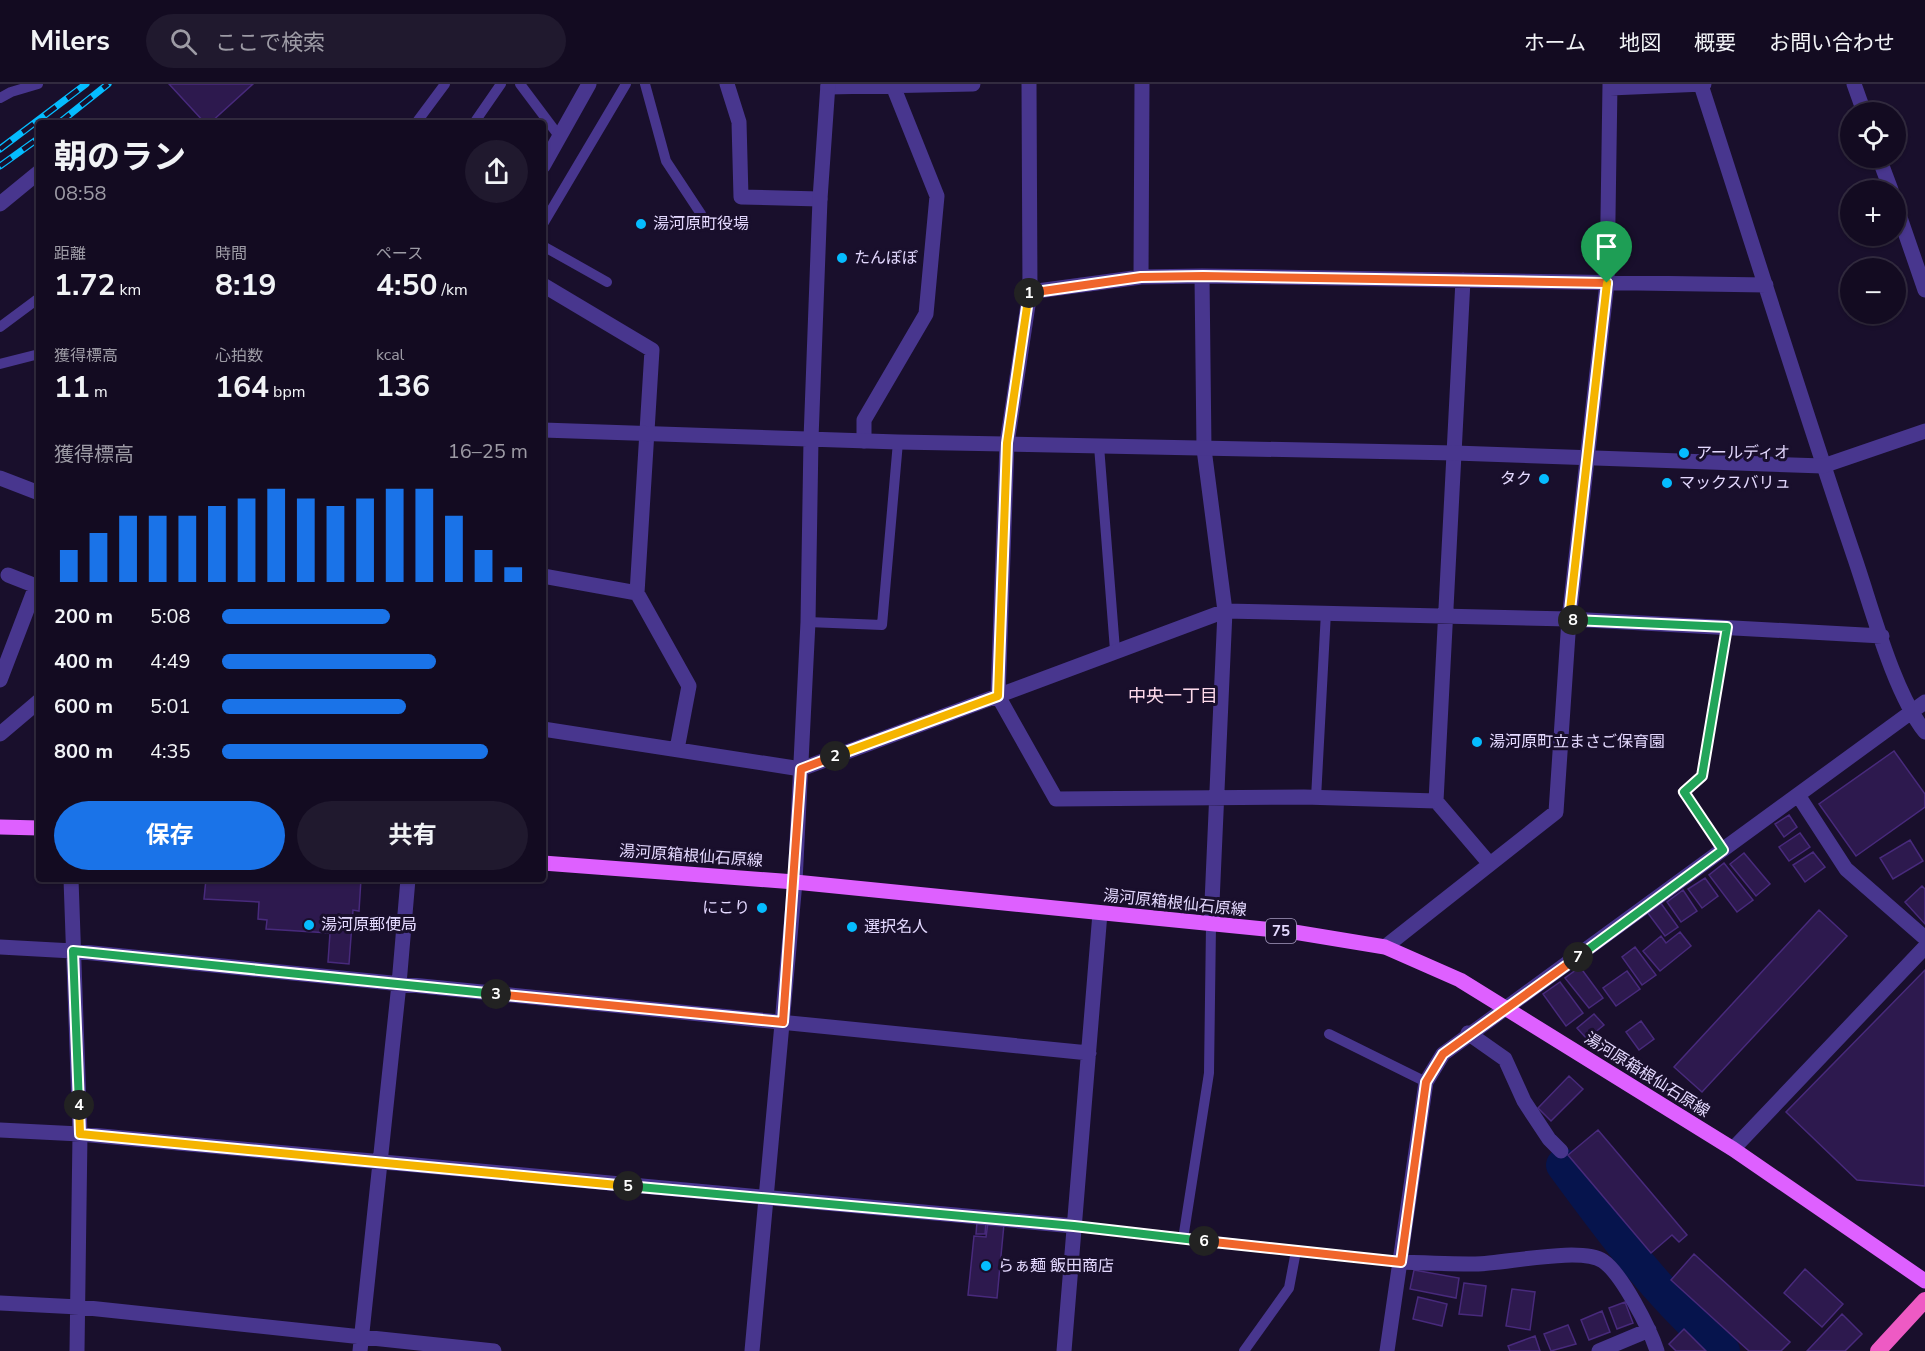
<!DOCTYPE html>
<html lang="ja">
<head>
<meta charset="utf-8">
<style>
  body { margin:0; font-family:"Nunito Sans","Noto Sans JP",sans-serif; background:#20192e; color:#f1f3f6; height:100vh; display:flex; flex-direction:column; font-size:22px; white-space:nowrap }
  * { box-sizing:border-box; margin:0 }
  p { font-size:20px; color:#9d9ba5 }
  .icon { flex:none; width:33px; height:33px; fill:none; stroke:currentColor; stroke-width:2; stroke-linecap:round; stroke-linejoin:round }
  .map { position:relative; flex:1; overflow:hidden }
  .sheet { position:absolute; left:36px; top:36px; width:510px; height:762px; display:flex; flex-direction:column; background:#130b21; border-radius:6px; box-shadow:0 2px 4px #0004,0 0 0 2px #322b3f }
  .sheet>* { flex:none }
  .buttons { position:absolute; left:1840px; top:18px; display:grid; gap:12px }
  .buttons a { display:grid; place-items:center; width:66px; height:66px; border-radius:50%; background:#130b21; box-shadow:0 2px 4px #0004,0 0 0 2px #322b3f; font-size:30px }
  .pin { position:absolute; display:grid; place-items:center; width:51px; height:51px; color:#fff; margin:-62px -26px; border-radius:50% 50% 50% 0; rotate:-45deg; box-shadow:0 0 6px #0007 }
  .pin .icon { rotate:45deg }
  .km { position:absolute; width:30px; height:30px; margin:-15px; border-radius:50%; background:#222; color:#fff; font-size:16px; line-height:30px; text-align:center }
  .round { display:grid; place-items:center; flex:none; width:63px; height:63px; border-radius:32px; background:#20192e }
  .overview { display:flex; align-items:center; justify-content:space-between; height:102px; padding:0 18px }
  h1 { font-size:33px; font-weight:700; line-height:45px }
  .figures { display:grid; grid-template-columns:repeat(3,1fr); gap:9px; height:102px; padding:6px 18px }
  .figures div { display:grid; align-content:center }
  .figures b { font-size:30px; font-weight:700 }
  .figures small { font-size:16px; font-weight:400 }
  .figures p { font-size:16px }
  .chart { height:168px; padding:12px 18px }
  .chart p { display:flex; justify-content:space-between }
  .chart svg { width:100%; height:108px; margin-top:6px; stroke:#1a73e8; stroke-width:6 }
  .primary-button { display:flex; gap:12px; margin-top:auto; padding:12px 18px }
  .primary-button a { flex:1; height:69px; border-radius:36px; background:#1a73e8; color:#fff; font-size:24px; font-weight:700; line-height:69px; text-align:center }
  .primary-button a+a { background:#20192e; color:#f1f3f6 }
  ul { padding:0 18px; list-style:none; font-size:20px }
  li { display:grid; grid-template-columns:96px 72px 1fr; align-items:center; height:45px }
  li i { height:15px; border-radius:8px; background:#1a73e8 }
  header { display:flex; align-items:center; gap:36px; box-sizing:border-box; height:84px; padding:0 30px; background:#130b21; border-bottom:2px solid #322b3f }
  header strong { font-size:28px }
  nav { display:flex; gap:33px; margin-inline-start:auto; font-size:21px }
  .search { width:420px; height:54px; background:#20192e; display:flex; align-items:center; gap:15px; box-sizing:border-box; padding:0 21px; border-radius:33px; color:#9d9ba5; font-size:22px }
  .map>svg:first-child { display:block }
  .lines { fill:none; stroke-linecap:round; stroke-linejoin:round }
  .river { stroke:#06144d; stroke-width:34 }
  .building { fill:#2d194e; stroke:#482a7c; stroke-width:1.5 }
  .service { stroke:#48368e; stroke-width:10 }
  .minor { stroke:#48368e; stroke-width:15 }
  .tertiary { stroke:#48368e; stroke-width:15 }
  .primary { stroke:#de60ff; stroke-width:15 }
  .trunk { stroke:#ee5ac4; stroke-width:16 }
  .rail-casing { stroke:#05bcff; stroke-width:7 }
  .rail { stroke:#190f2c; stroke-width:4.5; stroke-dasharray:14; stroke-linecap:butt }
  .split-1-casing { stroke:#fff; stroke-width:12 }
  .split-2-casing { stroke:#fff; stroke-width:12 }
  .split-3-casing { stroke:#fff; stroke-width:12 }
  .split-4-casing { stroke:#fff; stroke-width:12 }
  .split-5-casing { stroke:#fff; stroke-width:12 }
  .split-6-casing { stroke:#fff; stroke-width:12 }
  .split-7-casing { stroke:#fff; stroke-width:12 }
  .split-8-casing { stroke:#fff; stroke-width:12 }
  .split-9-casing { stroke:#fff; stroke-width:12 }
  .split-1 { stroke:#f0652b; stroke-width:8 }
  .split-2 { stroke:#f5b400; stroke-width:8 }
  .split-3 { stroke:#f0652b; stroke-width:8 }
  .split-4 { stroke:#22a559; stroke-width:8 }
  .split-5 { stroke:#f5b400; stroke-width:8 }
  .split-6 { stroke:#22a559; stroke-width:8 }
  .split-7 { stroke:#f0652b; stroke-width:8 }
  .split-8 { stroke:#22a559; stroke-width:8 }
  .split-9 { stroke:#f5b400; stroke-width:8 }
  .poi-dot { fill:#05bcff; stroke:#190f2c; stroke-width:2 }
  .labels { text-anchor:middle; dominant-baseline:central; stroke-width:6; stroke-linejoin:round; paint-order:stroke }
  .shield { fill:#190f2c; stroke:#a79cc0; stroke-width:1.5 }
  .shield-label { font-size:15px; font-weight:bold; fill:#e4d9ff }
  .poi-label { font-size:16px; fill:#e4d9ff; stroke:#190f2c; text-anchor:start }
  .street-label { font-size:16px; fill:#e4d9ff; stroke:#190f2c }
  .neighbourhood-label { font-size:18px; fill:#ffdbec; stroke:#190f2c }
</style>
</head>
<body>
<header>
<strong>Milers</strong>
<div class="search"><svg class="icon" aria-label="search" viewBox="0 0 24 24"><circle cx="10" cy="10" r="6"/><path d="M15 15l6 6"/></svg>ここで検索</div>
<nav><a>ホーム</a><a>地図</a><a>概要</a><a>お問い合わせ</a></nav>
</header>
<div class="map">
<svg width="1925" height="1267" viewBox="0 0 1925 1267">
  <rect width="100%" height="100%" fill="#190f2c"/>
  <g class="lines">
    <path class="river" d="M 1563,1081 C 1612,1148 1660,1213 1723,1267"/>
  </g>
  <path class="building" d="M 169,0 L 253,0 L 210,39 L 205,39 Z
    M 1894,667 L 1925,710 L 1925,723 L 1856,772 L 1819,720 Z
    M 1789,731 L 1797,743 L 1784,753 L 1775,740 Z
    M 1800,749 L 1810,763 L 1789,777 L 1779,763 Z
    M 1910,756 L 1923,777 L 1893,795 L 1880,774 Z
    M 1813,768 L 1825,783 L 1805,798 L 1793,781 Z
    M 1744,769 L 1770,800 L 1756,812 L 1730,780 Z
    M 1724,779 L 1753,816 L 1737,828 L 1709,791 Z
    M 1705,794 L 1718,812 L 1702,824 L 1688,805 Z
    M 206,795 L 361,795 L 359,827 L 353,826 L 349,880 L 328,878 L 330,849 L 266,845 L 267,836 L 258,835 L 259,818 L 204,815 Z
    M 1922,802 L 1925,805 L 1925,840 L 1905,818 Z
    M 1683,806 L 1697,827 L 1681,838 L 1667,818 Z
    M 1660,818 L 1678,843 L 1665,852 L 1647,828 Z
    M 1819,826 L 1847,852 L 1702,1008 L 1674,983 Z
    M 1680,848 L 1691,862 L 1660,887 L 1643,867 L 1661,852 L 1666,859 Z
    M 1635,863 L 1656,891 L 1642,901 L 1622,873 Z
    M 1580,883 L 1603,914 L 1589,924 L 1565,894 Z
    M 1925,886 L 1925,1102 L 1857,1096 L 1786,1028 Z
    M 1627,887 L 1640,905 L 1616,922 L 1603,904 Z
    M 1560,898 L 1583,929 L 1566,942 L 1543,910 Z
    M 1594,930 L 1604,941 L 1587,955 L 1577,944 Z
    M 1641,937 L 1654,955 L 1639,966 L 1626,948 Z
    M 1569,992 L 1583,1005 L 1551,1037 L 1538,1024 Z
    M 1598,1046 L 1687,1151 L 1679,1158 L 1672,1151 L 1651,1169 L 1568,1071 Z
    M 977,1138 L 986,1138 L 985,1150 L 976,1150 Z
    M 988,1138 L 1004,1140 L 997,1214 L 968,1211 L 974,1152 L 986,1153 Z
    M 1694,1170 L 1790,1258 L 1781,1267 L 1749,1267 L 1671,1196 Z
    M 1805,1185 L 1843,1220 L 1822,1243 L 1784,1209 Z
    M 1414,1186 L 1459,1194 L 1456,1214 L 1410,1205 Z
    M 1464,1199 L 1486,1202 L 1482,1232 L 1459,1230 Z
    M 1512,1205 L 1535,1208 L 1530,1246 L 1506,1242 Z
    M 1418,1213 L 1447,1220 L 1442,1242 L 1413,1235 Z
    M 1625,1218 L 1633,1239 L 1617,1245 L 1609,1224 Z
    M 1602,1227 L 1610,1248 L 1589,1256 L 1581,1236 Z
    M 1842,1230 L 1862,1250 L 1845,1267 L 1807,1267 Z
    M 1568,1241 L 1576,1260 L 1551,1267 L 1544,1250 Z
    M 1684,1245 L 1706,1267 L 1676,1267 L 1669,1260 Z
    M 1535,1252 L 1540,1267 L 1510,1267 L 1508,1262 Z"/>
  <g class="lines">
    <path class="service" d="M 520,0 L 559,52
      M 645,0 L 666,77 L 701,130
      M 0,14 L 11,8 L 38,0
      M 416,39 L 445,0
      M 474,39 L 501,0
      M 543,140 L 626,0
      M 543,162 L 607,198
      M 0,243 L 39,214
      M 0,280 L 39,270
      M 1099,362 L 1115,566
      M 808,538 L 882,541 L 898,358
      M 1316,714 L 1326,528
      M 1723,766 L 1684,708 L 1702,692 L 1727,543
      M 1329,950 L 1426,998
      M 1074,1142 L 1401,1178
      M 1183,1155 L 1209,989 L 1211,841
      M 1244,1267 L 1289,1204 L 1296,1167"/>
    <path class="minor" d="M 727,0 L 739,38 L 741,113 L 820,115
      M 1029,0 L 1030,208 L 1007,359 L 998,612 L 1056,715 L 1304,713 L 1436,717 L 1489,779
      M 1142,0 L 1141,193 L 1202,192 L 1766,201
      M 1701,1 C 1752,158 1801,316 1854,472 C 1872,524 1893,607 1925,648
      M 828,3 L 973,0
      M 1610,4 L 1704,0
      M 0,120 L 39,88
      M 1202,192 L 1204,365 L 1225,527 L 1211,841
      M 543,201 L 652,266 L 637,509 L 689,602 L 677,665
      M 1030,208 L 1141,193
      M 864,357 L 864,336 L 926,230 L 937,112 L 893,2
      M 0,394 L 39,409
      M 543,492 L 637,509
      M 0,596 L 36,502 L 8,491
      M 543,645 L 801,685 L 1225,527 L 1569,535 L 1882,552
      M 0,650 L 39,617
      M 1798,711 L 1846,785 L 1925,854
      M 1436,717 L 1463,196
      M 71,795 L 80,1050 L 77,1267
      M 0,863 L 73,867 L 1089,969
      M 1385,863 L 1556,728 L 1569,535 L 1607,199 L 1610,0
      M 1468,949 L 1505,975 L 1524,1017 L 1549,1055 L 1561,1067
      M 0,1046 L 80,1050 L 1074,1142
      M 1733,1065 L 1925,863
      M 1401,1178 C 1426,1179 1451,1180 1475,1180 C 1504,1180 1581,1162 1603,1177 C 1622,1190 1650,1245 1657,1267
      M 0,1219 L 79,1223 L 494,1267
      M 360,1267 L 399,900 L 408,795
      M 1064,1267 L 1100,829
      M 1387,1267 L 1426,998 L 1443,970 L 1925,618
      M 1599,1267 L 1649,1246"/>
    <path class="tertiary" d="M 1854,0 L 1864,28
      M 1879,74 L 1891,106
      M 543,82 L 589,0
      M 1896,122 L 1925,206
      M 543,346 L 898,358 L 1455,369 L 1823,382 L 1925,347
      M 752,1267 L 795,798 L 808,538 L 811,355 L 820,115 L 828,0"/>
    <path class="primary" d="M 0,743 L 39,744
      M 543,779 L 795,798 L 1294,848 L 1385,863 L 1460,896 L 1733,1065 L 1925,1197"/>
    <path class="trunk" d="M 1878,1267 L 1925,1216"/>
    <defs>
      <path id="rail" d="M 59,39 L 108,0
        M 0,65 L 86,0
        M 0,82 L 39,54"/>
    </defs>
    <use href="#rail" class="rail-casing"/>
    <use href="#rail" class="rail"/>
  </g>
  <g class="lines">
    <defs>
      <path id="split-1" d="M 1029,209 L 1141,193 L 1203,192 L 1607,199"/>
      <path id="split-2" d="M 835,672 L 998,612 L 1007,359 L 1029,209"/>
      <path id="split-3" d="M 496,910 L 783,938 L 801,685 L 835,672"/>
      <path id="split-4" d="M 79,1021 L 73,867 L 496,910"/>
      <path id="split-5" d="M 79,1021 L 80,1050 L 628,1102"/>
      <path id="split-6" d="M 628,1102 L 1074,1142 L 1204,1157"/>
      <path id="split-7" d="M 1204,1157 L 1401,1178 L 1426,998 L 1443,970 L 1578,873"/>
      <path id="split-8" d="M 1573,536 L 1727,543 L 1702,692 L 1684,708 L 1723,766 L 1578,873"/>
      <path id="split-9" d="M 1573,536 L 1569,535 L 1607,199"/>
    </defs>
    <use href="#split-1" class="split-1-casing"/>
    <use href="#split-2" class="split-2-casing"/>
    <use href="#split-3" class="split-3-casing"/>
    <use href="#split-4" class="split-4-casing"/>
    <use href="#split-5" class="split-5-casing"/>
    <use href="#split-6" class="split-6-casing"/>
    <use href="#split-7" class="split-7-casing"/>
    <use href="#split-8" class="split-8-casing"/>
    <use href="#split-9" class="split-9-casing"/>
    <use href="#split-1" class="split-1"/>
    <use href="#split-2" class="split-2"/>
    <use href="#split-3" class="split-3"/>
    <use href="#split-4" class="split-4"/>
    <use href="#split-5" class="split-5"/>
    <use href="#split-6" class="split-6"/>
    <use href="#split-7" class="split-7"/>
    <use href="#split-8" class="split-8"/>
    <use href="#split-9" class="split-9"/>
  </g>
  <g class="poi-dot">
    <circle cx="641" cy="140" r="6"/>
    <circle cx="842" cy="174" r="6"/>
    <circle cx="1684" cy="369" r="6"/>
    <circle cx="1544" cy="395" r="6"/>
    <circle cx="1667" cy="399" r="6"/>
    <circle cx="1477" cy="658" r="6"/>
    <circle cx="762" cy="824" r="6"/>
    <circle cx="309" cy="841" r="6"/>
    <circle cx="852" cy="843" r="6"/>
    <circle cx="986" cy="1182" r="6"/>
  </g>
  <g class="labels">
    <rect class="shield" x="1266" y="835" width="30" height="24" rx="4.5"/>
    <g class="shield-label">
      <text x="1281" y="847">75</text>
    </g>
    <g class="poi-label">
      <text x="653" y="140">湯河原町役場</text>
      <text x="854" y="174">たんぽぽ</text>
      <text x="1696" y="369">アールディオ</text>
      <text x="1532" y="395" text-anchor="end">タク</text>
      <text x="1679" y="399">マックスバリュ</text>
      <text x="1489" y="658">湯河原町立まさご保育園</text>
      <text x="750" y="824" text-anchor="end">にこり</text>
      <text x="321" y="841">湯河原郵便局</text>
      <text x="864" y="843">選択名人</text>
      <text x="998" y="1182">らぁ麺 飯田商店</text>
    </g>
    <g class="street-label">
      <text transform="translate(691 772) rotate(4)">湯河原箱根仙石原線</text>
      <text transform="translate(1175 819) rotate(6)">湯河原箱根仙石原線</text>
      <text transform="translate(1647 991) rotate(32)">湯河原箱根仙石原線</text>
    </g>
    <g class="neighbourhood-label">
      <text x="1173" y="612">中央一丁目</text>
    </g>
  </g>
</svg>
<div class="buttons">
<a><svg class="icon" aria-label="locate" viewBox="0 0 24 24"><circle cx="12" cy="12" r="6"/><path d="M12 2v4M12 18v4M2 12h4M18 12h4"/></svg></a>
<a>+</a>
<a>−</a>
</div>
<div class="pin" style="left:1607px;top:199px;background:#1e9e55"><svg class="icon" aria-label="arrive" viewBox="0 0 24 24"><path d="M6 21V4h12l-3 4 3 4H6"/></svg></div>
<b class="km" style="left:1029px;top:209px">1</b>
<b class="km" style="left:835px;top:672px">2</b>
<b class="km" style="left:496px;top:910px">3</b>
<b class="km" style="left:79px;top:1021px">4</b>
<b class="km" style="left:628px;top:1102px">5</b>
<b class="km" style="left:1204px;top:1157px">6</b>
<b class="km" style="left:1578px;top:873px">7</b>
<b class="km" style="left:1573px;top:536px">8</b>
<section class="sheet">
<div class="overview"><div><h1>朝のラン</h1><p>08:58</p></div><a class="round"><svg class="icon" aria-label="share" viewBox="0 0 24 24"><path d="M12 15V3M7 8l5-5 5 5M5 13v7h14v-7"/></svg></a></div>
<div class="figures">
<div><p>距離</p><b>1.72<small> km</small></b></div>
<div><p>時間</p><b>8:19</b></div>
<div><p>ペース</p><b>4:50<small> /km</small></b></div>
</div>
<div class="figures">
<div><p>獲得標高</p><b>11<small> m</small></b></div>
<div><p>心拍数</p><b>164<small> bpm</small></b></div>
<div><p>kcal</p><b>136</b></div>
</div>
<div class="chart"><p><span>獲得標高</span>16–25 m</p>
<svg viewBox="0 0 160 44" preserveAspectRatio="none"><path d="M5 44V31M15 44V24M25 44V17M35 44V17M45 44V17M55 44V13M65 44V10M75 44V6M85 44V10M95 44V13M105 44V10M115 44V6M125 44V6M135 44V17M145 44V31M155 44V38"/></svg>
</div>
<ul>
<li><b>200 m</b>5:08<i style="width:55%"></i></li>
<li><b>400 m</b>4:49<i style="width:70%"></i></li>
<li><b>600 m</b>5:01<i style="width:60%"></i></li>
<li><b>800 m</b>4:35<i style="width:87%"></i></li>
</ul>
<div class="primary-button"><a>保存</a><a>共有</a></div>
</section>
</div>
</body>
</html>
